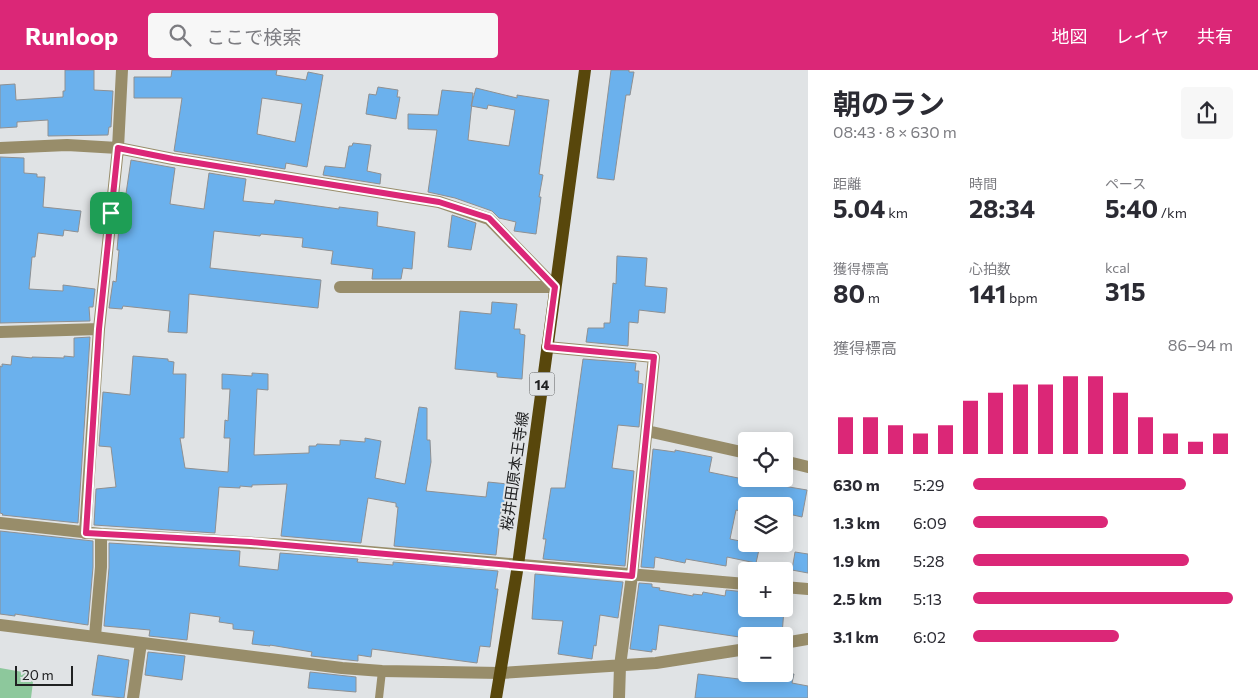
<!DOCTYPE html>
<html lang="ja">
<head>
<meta charset="utf-8">
<style>
  body { margin:0; font-family:Commissioner,"Noto Sans JP",sans-serif; background:#f7f7f7; color:#2b2b33; height:100vh; display:flex; flex-direction:column; font-size:19px; white-space:nowrap }
  * { box-sizing:border-box; margin:0 }
  p { font-size:16px; color:#7c7c81 }
  .icon { flex:none; width:28px; height:28px; fill:none; stroke:currentColor; stroke-width:2; stroke-linecap:round; stroke-linejoin:round }
  .map { position:relative; flex:1; overflow:hidden }
  .side { display:flex; flex-direction:column; background:#fff; width:450px }
  .side>* { flex:none }
  .tools { position:absolute; left:738px; top:362px; display:grid; gap:10px }
  .tools a { display:grid; place-items:center; width:55px; height:55px; border-radius:5px; background:#fff; box-shadow:0 2px 12px #0003; font-size:25px }
  .scale { position:absolute; left:15px; bottom:12px; width:58px; box-sizing:border-box; padding-left:5px; border:2px solid #202122; border-top:0; font-size:14px; line-height:18px; white-space:nowrap; color:#202122; -webkit-text-stroke:4px #e0e3e5; paint-order:stroke }
  .pin { position:absolute; display:grid; place-items:center; width:42px; height:42px; color:#fff; margin:-21px; border-radius:10px; box-shadow:0 2px 8px #0006 }
  .round { display:grid; place-items:center; flex:none; width:52px; height:52px; border-radius:5px; background:#f7f7f7 }
  .headline { display:flex; align-items:center; justify-content:space-between; height:85px; padding:0 25px }
  h1 { font-size:28px; font-weight:700; line-height:38px }
  .metrics { display:grid; grid-template-columns:repeat(3,1fr); gap:8px; height:85px; padding:5px 25px }
  .metrics div { display:grid; align-content:center }
  .metrics b { font-size:25px; font-weight:700 }
  .metrics small { font-size:14px; font-weight:400 }
  .metrics p { font-size:14px }
  .chart { height:140px; padding:10px 25px }
  .chart p { display:flex; justify-content:space-between }
  .chart svg { width:100%; height:90px; margin-top:5px; stroke:#db2777; stroke-width:6 }
  ul { padding:0 25px; list-style:none; font-size:16px }
  li { display:grid; grid-template-columns:80px 60px 1fr; align-items:center; height:38px }
  li i { height:12px; border-radius:6px; background:#db2777 }
  header { display:flex; align-items:center; gap:30px; box-sizing:border-box; height:70px; padding:0 25px; background:#db2777; color:#fff }
  header strong { font-size:24px }
  nav { display:flex; gap:28px; margin-inline-start:auto; font-size:18px }
  .search { width:350px; height:45px; background:#f7f7f7; display:flex; align-items:center; gap:12px; box-sizing:border-box; padding:0 18px; border-radius:5px; color:#7c7c81; font-size:19px }
  main { display:flex; flex:1; min-height:0 }
  .map>svg:first-child { display:block }
  .green { fill:#8dc89c }
  .building { fill:#6bb1ed; stroke:#8e9092; fill-rule:evenodd }
  .lines { fill:none; stroke-linecap:round; stroke-linejoin:round }
  .service { stroke:#988d6a; stroke-width:8 }
  .minor { stroke:#988d6a; stroke-width:12 }
  .primary { stroke:#58470c; stroke-width:12 }
  .route-casing { stroke:#fff; stroke-width:10 }
  .route { stroke:#db2777; stroke-width:6 }
  .labels { text-anchor:middle; dominant-baseline:central; stroke-width:4; stroke-linejoin:round; paint-order:stroke }
  .shield { fill:#e0e3e5; stroke:#5a5b5c; stroke-width:1 }
  .shield-label { font-size:14px; font-weight:bold; fill:#202122 }
  .street-label { font-size:15px; fill:#202122; stroke:#e0e3e5 }
</style>
</head>
<body>
<header>
<strong>Runloop</strong>
<div class="search"><svg class="icon" aria-label="search" viewBox="0 0 24 24"><circle cx="10" cy="10" r="6"/><path d="M15 15l6 6"/></svg>ここで検索</div>
<nav><a>地図</a><a>レイヤ</a><a>共有</a></nav>
</header>
<main>
<div class="map">
<svg width="808" height="628" viewBox="0 0 808 628">
  <rect width="100%" height="100%" fill="#e0e3e5"/>
  <path class="green" d="M 0,598 L 34,604 L 31,628 L 0,628 Z"/>
  <path class="building" d="M 65,0 L 94,0 L 94,20 L 113,21 L 111,57 L 109,57 L 108,65 L 48,66 L 48,50 L 17,52 L 17,57 L 0,58 L 0,15 L 15,14 L 16,30 L 63,27 L 63,21 L 65,21 Z
    M 172,0 L 277,0 L 276,5 L 306,10 L 308,2 L 323,5 L 307,97 L 286,93 L 285,99 L 174,81 L 182,28 L 134,28 L 134,7 L 171,7 ZM 262,28 L 302,34 L 295,72 L 257,64 Z
    M 611,0 L 629,0 L 629,2 L 634,2 L 630,25 L 626,25 L 614,110 L 597,108 Z
    M 378,17 L 398,20 L 397,27 L 400,27 L 396,49 L 366,44 L 369,24 L 376,25 Z
    M 476,18 L 517,28 L 517,25 L 549,30 L 539,104 L 543,105 L 539,127 L 541,127 L 536,164 L 514,161 L 516,152 L 499,148 L 492,141 L 455,128 L 428,122 L 437,60 L 408,59 L 408,44 L 438,45 L 442,20 L 473,23 L 468,70 L 509,76 L 515,40 L 488,35 L 487,39 L 471,36 Z
    M 353,73 L 371,75 L 367,101 L 381,104 L 380,114 L 323,105 L 325,96 L 345,98 L 349,76 L 352,76 Z
    M 0,87 L 24,88 L 24,103 L 37,104 L 37,107 L 45,107 L 43,137 L 81,141 L 78,162 L 64,160 L 63,166 L 38,163 L 35,187 L 32,187 L 29,219 L 63,221 L 63,215 L 95,219 L 93,237 L 89,237 L 90,251 L 0,253 Z
    M 131,90 L 175,98 L 170,134 L 204,139 L 209,103 L 246,109 L 243,131 L 274,134 L 275,130 L 339,139 L 339,137 L 378,142 L 377,156 L 415,162 L 412,199 L 403,198 L 401,209 L 372,209 L 373,199 L 331,194 L 333,181 L 302,177 L 303,168 L 261,164 L 260,166 L 214,161 L 210,198 L 321,210 L 318,238 L 189,224 L 187,263 L 168,262 L 170,241 L 123,236 L 122,239 L 109,238 L 113,211 L 116,212 L 119,180 L 117,180 L 119,157 L 121,157 Z
    M 452,145 L 476,153 L 471,180 L 448,177 Z
    M 617,186 L 647,188 L 645,216 L 667,218 L 665,243 L 639,240 L 638,253 L 629,252 L 628,276 L 586,272 L 588,258 L 604,258 L 604,253 L 610,253 L 613,213 L 616,214 Z
    M 492,232 L 517,234 L 514,259 L 520,259 L 520,264 L 525,265 L 522,309 L 497,307 L 497,303 L 455,299 L 460,241 L 491,244 Z
    M 90,267 L 78,453 L 2,445 L 3,444 L 0,443 L 0,296 L 2,297 L 2,294 L 11,295 L 12,286 L 32,288 L 32,287 L 64,288 L 64,286 L 74,287 L 74,268 Z
    M 133,286 L 168,289 L 168,291 L 174,292 L 173,304 L 186,304 L 184,368 L 180,368 L 185,398 L 228,402 L 230,368 L 224,368 L 225,350 L 228,351 L 230,319 L 222,319 L 222,304 L 252,306 L 252,303 L 268,304 L 268,320 L 257,319 L 254,385 L 309,383 L 309,376 L 316,376 L 317,374 L 340,375 L 340,370 L 365,372 L 365,368 L 381,371 L 375,408 L 405,414 L 419,337 L 427,338 L 427,370 L 430,370 L 431,392 L 426,421 L 486,427 L 488,412 L 508,414 L 504,442 L 501,441 L 496,485 L 394,476 L 398,437 L 396,437 L 396,433 L 368,428 L 361,473 L 281,466 L 287,414 L 252,415 L 252,417 L 240,416 L 240,418 L 219,417 L 215,463 L 94,455 L 96,419 L 116,417 L 111,377 L 99,376 L 103,322 L 130,325 Z
    M 583,289 L 636,293 L 635,301 L 639,301 L 638,313 L 643,314 L 639,357 L 618,355 L 612,398 L 634,401 L 625,496 L 543,489 L 546,469 L 543,469 L 551,418 L 565,418 Z
    M 653,379 L 675,382 L 675,380 L 712,387 L 709,402 L 743,409 L 778,409 L 777,415 L 807,420 L 802,447 L 784,443 L 784,436 L 746,436 L 746,442 L 736,440 L 730,469 L 760,475 L 756,493 L 727,487 L 726,496 L 686,489 L 685,493 L 655,487 L 654,498 L 641,497 Z
    M 0,461 L 93,471 L 93,497 L 88,555 L 15,544 L 15,546 L 0,544 Z
    M 109,473 L 240,481 L 239,496 L 278,500 L 280,483 L 358,489 L 357,492 L 393,495 L 393,492 L 498,501 L 495,519 L 498,519 L 490,577 L 480,576 L 477,593 L 372,579 L 371,587 L 358,585 L 358,591 L 311,586 L 312,582 L 270,575 L 270,576 L 252,574 L 254,561 L 233,559 L 233,554 L 219,552 L 220,547 L 190,543 L 187,570 L 149,566 L 150,560 L 104,556 L 109,498 Z
    M 795,482 L 808,484 L 808,503 L 792,500 Z
    M 535,504 L 623,512 L 618,548 L 600,545 L 596,576 L 594,575 L 592,589 L 558,584 L 563,551 L 532,549 Z
    M 639,513 L 652,514 L 652,517 L 660,518 L 659,520 L 693,526 L 693,524 L 702,525 L 703,522 L 725,526 L 726,520 L 746,522 L 746,539 L 784,539 L 782,565 L 751,564 L 751,566 L 746,566 L 746,568 L 659,555 L 656,580 L 652,579 L 652,582 L 630,579 Z
    M 148,582 L 185,586 L 182,610 L 145,605 Z
    M 98,585 L 129,590 L 124,628 L 92,625 Z
    M 310,602 L 356,607 L 356,622 L 308,618 Z
    M 698,604 L 747,610 L 748,604 L 794,604 L 792,613 L 808,616 L 808,628 L 695,628 Z"/>
  <g class="lines">
    <path class="service" d="M 379,628 L 382,601"/>
    <path class="minor" d="M 0,78 L 67,75 L 118,78 L 173,89 L 439,132 L 489,149 L 555,217
      M 340,217 L 555,217
      M 0,262 L 99,259
      M 547,277 L 654,287 L 632,505 L 620,596 L 619,628
      M 647,361 L 746,383
      M 784,391 L 808,397
      M 0,453 L 101,464 L 288,475 L 746,514
      M 85,463 L 99,259 L 118,78 L 122,0
      M 784,517 L 808,519
      M 0,555 L 342,598 L 382,601 L 501,603 L 656,593 L 746,579
      M 95,566 L 101,497 L 101,464
      M 784,573 L 808,569
      M 133,628 L 141,573"/>
    <path class="primary" d="M 496,628 L 518,495 L 585,0"/>
  </g>
  <g class="lines">
    <defs>
      <path id="route" d="M 118,78 L 173,89 L 439,132 L 489,148 L 555,217 L 547,277 L 654,287 L 632,506 L 251,472 L 86,463 L 99,259 Z"/>
    </defs>
    <use href="#route" class="route-casing"/>
    <use href="#route" class="route"/>
  </g>
  <g class="labels">
    <rect class="shield" x="529.5" y="302.5" width="25" height="23" rx="4"/>
    <g class="shield-label">
      <text x="542" y="314">14</text>
    </g>
    <g class="street-label">
      <text transform="translate(514 401) rotate(-82)">桜井田原本王寺線</text>
    </g>
  </g>
</svg>
<div class="tools">
<a><svg class="icon" aria-label="locate" viewBox="0 0 24 24"><circle cx="12" cy="12" r="6"/><path d="M12 2v4M12 18v4M2 12h4M18 12h4"/></svg></a>
<a><svg class="icon" aria-label="layers" viewBox="0 0 24 24"><path d="M12 4l9 5-9 5-9-5zM3 14l9 5 9-5"/></svg></a>
<a>+</a>
<a>−</a>
</div>
<div class="scale">20 m</div>
<div class="pin" style="left:111px;top:143px;background:#1e9e55"><svg class="icon" aria-label="arrive" viewBox="0 0 24 24"><path d="M6 21V4h12l-3 4 3 4H6"/></svg></div>
</div>
<section class="side">
<div class="headline"><div><h1>朝のラン</h1><p>08:43 · 8 × 630 m</p></div><a class="round"><svg class="icon" aria-label="share" viewBox="0 0 24 24"><path d="M12 15V3M7 8l5-5 5 5M5 13v7h14v-7"/></svg></a></div>
<div class="metrics">
<div><p>距離</p><b>5.04<small> km</small></b></div>
<div><p>時間</p><b>28:34</b></div>
<div><p>ペース</p><b>5:40<small> /km</small></b></div>
</div>
<div class="metrics">
<div><p>獲得標高</p><b>80<small> m</small></b></div>
<div><p>心拍数</p><b>141<small> bpm</small></b></div>
<div><p>kcal</p><b>315</b></div>
</div>
<div class="chart"><p><span>獲得標高</span>86–94 m</p>
<svg viewBox="0 0 160 44" preserveAspectRatio="none"><path d="M5 44V26M15 44V26M25 44V30M35 44V34M45 44V30M55 44V18M65 44V14M75 44V10M85 44V10M95 44V6M105 44V6M115 44V14M125 44V26M135 44V34M145 44V38M155 44V34"/></svg>
</div>
<ul>
<li><b>630 m</b>5:29<i style="width:82%"></i></li>
<li><b>1.3 km</b>6:09<i style="width:52%"></i></li>
<li><b>1.9 km</b>5:28<i style="width:83%"></i></li>
<li><b>2.5 km</b>5:13<i style="width:100%"></i></li>
<li><b>3.1 km</b>6:02<i style="width:56%"></i></li>
</ul>
</section>
</main>
</body>
</html>
